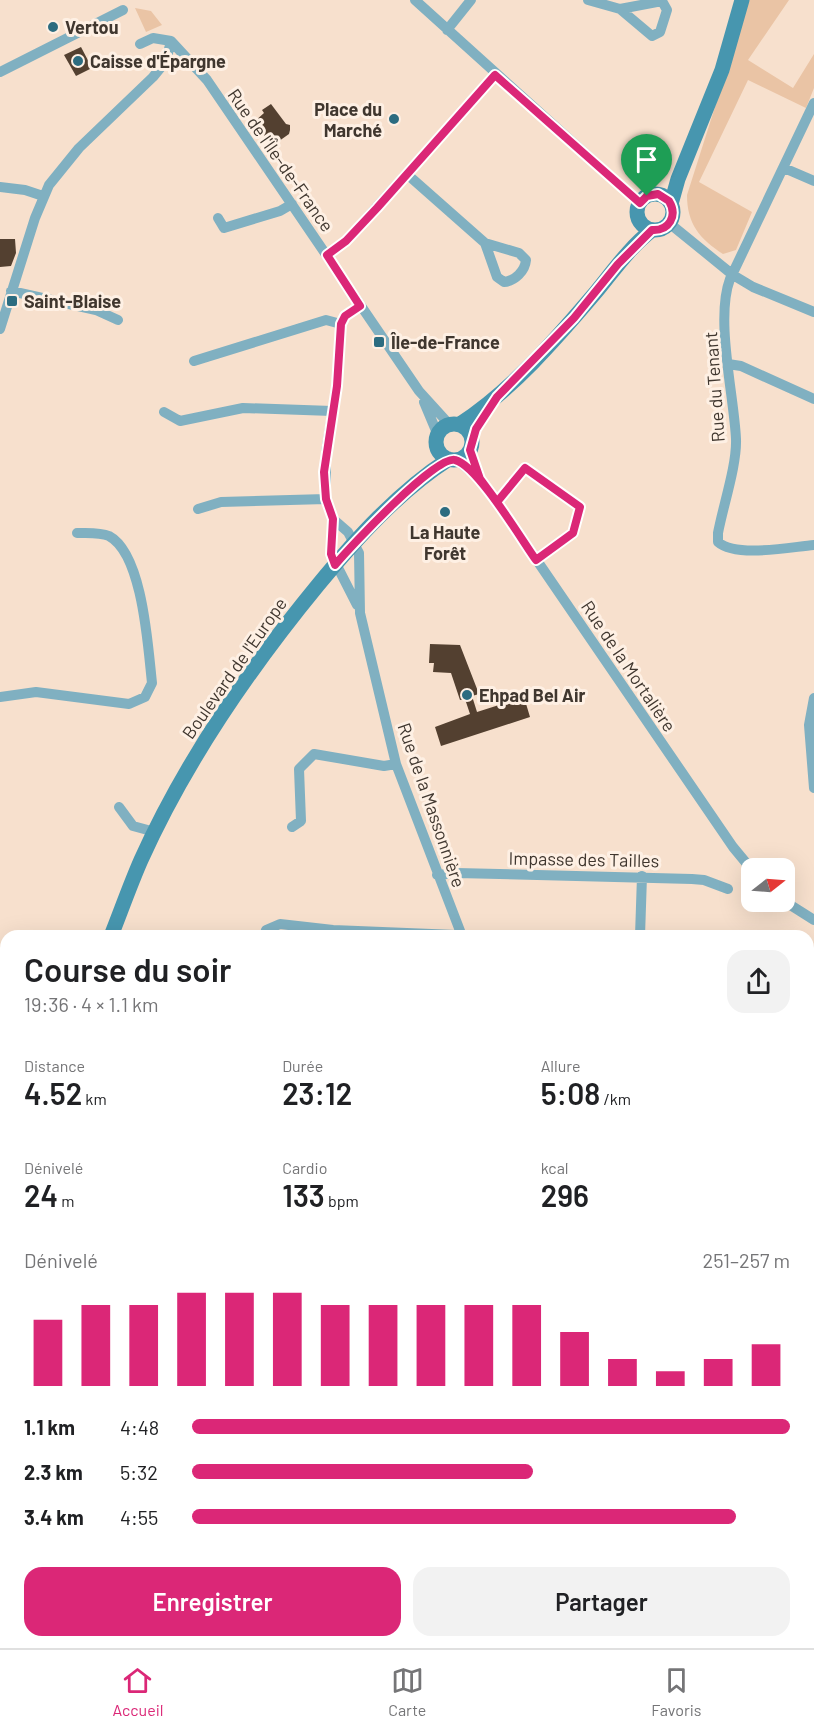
<!DOCTYPE html>
<html lang="fr">
<head>
<meta charset="utf-8">
<style>
  body { margin:0; font-family:Barlow,sans-serif; background:#f2f2f2; color:#202124; height:100vh; display:flex; flex-direction:column; font-size:22px; white-space:nowrap }
  * { box-sizing:border-box; margin:0 }
  p { font-size:20px; color:#757577 }
  .icon { flex:none; width:33px; height:33px; fill:none; stroke:currentColor; stroke-width:2; stroke-linecap:round; stroke-linejoin:round }
  .map { position:relative; flex:1; overflow:hidden }
  .drawer { position:absolute; left:0px; top:930px; width:814px; height:718px; display:flex; flex-direction:column; background:#fff; border-radius:18px 18px 0 0; box-shadow:0 6px 24px #0002 }
  .drawer>* { flex:none }
  .needle { width:39px; rotate:73deg }
  .fabs { position:absolute; left:741px; top:858px; display:grid; gap:12px }
  .fabs a { display:grid; place-items:center; width:54px; height:54px; border-radius:12px; background:#fff; box-shadow:0 6px 24px #0002; font-size:30px }
  .pin { position:absolute; display:grid; place-items:center; width:51px; height:51px; color:#fff; margin:-62px -26px; border-radius:50% 50% 50% 0; rotate:-45deg; box-shadow:0 0 6px #0007 }
  .pin .icon { rotate:45deg }
  .round { display:grid; place-items:center; flex:none; width:63px; height:63px; border-radius:18px; background:#f2f2f2 }
  .overview { display:flex; align-items:center; justify-content:space-between; height:102px; padding:0 24px }
  h1 { font-size:33px; font-weight:600; line-height:45px }
  .stats { display:grid; grid-template-columns:repeat(3,1fr); gap:9px; height:102px; padding:6px 24px }
  .stats div { display:grid; align-content:center }
  .stats b { font-size:30px; font-weight:600 }
  .stats small { font-size:16px; font-weight:400 }
  .stats p { font-size:16px }
  .chart { height:168px; padding:12px 24px }
  .chart p { display:flex; justify-content:space-between }
  .chart svg { width:100%; height:108px; margin-top:6px; stroke:#db2777; stroke-width:6 }
  .button { display:flex; gap:12px; margin-top:auto; padding:12px 24px }
  .button a { flex:1; height:69px; border-radius:18px; background:#db2777; color:#fff; font-size:24px; font-weight:600; line-height:69px; text-align:center }
  .button a+a { background:#f2f2f2; color:#202124 }
  ul { padding:0 24px; list-style:none; font-size:20px }
  li { display:grid; grid-template-columns:96px 72px 1fr; align-items:center; height:45px }
  li i { height:15px; border-radius:8px; background:#db2777 }
  .tabs { display:flex; justify-content:space-around; align-items:center; height:84px; border-top:2px solid #e0e0e0; background:#fff; font-size:16px; color:#757577 }
  .tabs a { display:grid; justify-items:center; gap:3px }
  .tabs .active { color:#db2777 }
  .map>svg:first-child { display:block }
  .green { fill:#eac4a5 }
  .building { fill:#534030 }
  .lines { fill:none; stroke-linecap:round; stroke-linejoin:round }
  .street { stroke:#80b0c1; stroke-width:10 }
  .secondary { stroke:#4796af; stroke-width:15 }
  .route-casing { stroke:#fff; stroke-width:12 }
  .route { stroke:#db2777; stroke-width:8 }
  .poi-dot { fill:#2c6c80; stroke:#fef0e4; stroke-width:2 }
  .labels { text-anchor:middle; dominant-baseline:central; stroke-width:6; stroke-linejoin:round; paint-order:stroke }
  .poi-label { font-size:18px; font-weight:bold; fill:#40372f; stroke:#fef0e4; text-anchor:start }
  .street-label { font-size:18px; fill:#40372f; stroke:#fef0e4 }
</style>
</head>
<body>
<div class="map">
<svg width="814" height="1648" viewBox="0 0 814 1648">
  <rect width="100%" height="100%" fill="#f7e0cd"/>
  <path class="green" d="M 749,0 L 789,0 L 748,60 L 793,88 L 814,54 L 814,88 L 806,108 L 748,80 L 699,182 L 752,212 L 736,250 L 723,254 C 700,239 687,224 687,195 Z
    M 135,8 L 151,11 L 162,25 L 146,32 Z
    M 808,1031 L 814,1032 L 814,1592 L 808,1589 Z
    M 0,1506 L 6,1560 L 6,1642 L 546,1642 L 548,1648 L 0,1648 Z"/>
  <path class="building" d="M 81,47 L 92,68 L 76,76 L 64,55 Z
    M 271,104 L 286,124 L 290,125 L 290,130 L 289,134 L 272,146 L 254,122 L 264,113 L 262,110 Z
    M 0,239 L 15,239 L 16,253 L 11,266 L 0,267 Z
    M 430,644 L 460,645 L 479,694 L 472,696 L 477,712 L 524,697 L 530,717 L 441,746 L 435,727 L 470,714 L 465,699 L 460,700 L 451,673 L 433,672 L 434,663 L 429,663 Z"/>
  <g class="lines">
    <path class="street" d="M 415,0 L 640,203
      M 588,0 L 620,9 L 662,1 L 667,10 L 660,32 L 652,36 L 620,9
      M 447,30 L 471,0
      M 171,41 L 207,80 L 419,391 L 449,424
      M 140,44 L 153,38 L 171,41
      M 0,72 L 123,10
      M 814,103 L 730,279 C 715,319 734,395 736,439 C 737,465 723,506 718,533 L 718,542 C 736,558 790,547 814,545
      M 784,168 L 814,181
      M 408,175 L 485,243 L 519,253 L 526,260 C 525,271 515,281 504,282 L 497,277 L 485,243
      M 0,187 L 25,190 L 43,196
      M 218,218 L 224,228 L 280,211 L 292,204
      M 669,223 L 733,275 L 753,287 L 814,312
      M 327,255 L 346,241 L 495,75
      M 11,291 L 96,310 L 118,320
      M 0,329 L 35,218 L 49,185 L 79,148 L 153,77 L 166,61 L 171,41
      M 194,361 L 326,320 L 341,324
      M 728,364 L 741,366 L 814,399
      M 424,402 L 437,433
      M 164,412 L 180,421 L 243,408 L 332,411
      M 470,450 L 480,479
      M 457,460 L 480,479 L 497,502 L 733,847 L 752,870
      M 497,502 L 525,468 L 580,507 L 573,533 L 536,560
      M 198,509 L 221,502 L 326,499
      M 333,519 L 348,532 L 359,553 L 360,613 L 396,764 L 462,936
      M 357,605 L 331,554 L 333,519 L 326,499 L 326,452 L 337,385 L 341,324 L 345,316 L 360,306
      M 0,697 L 36,692 L 129,704 L 145,697 L 152,683 C 148,648 143,554 109,536 C 100,532 87,533 77,533
      M 814,698 L 809,725 L 814,788
      M 119,807 L 133,826 L 155,832
      M 292,827 L 301,821 L 299,769 L 314,754 L 384,766 L 396,764
      M 437,875 L 457,873 L 692,879 L 704,880 L 728,889
      M 784,901 L 814,920
      M 264,936 L 266,930 L 280,924 L 333,930 L 456,935 L 461,933
      M 640,936 L 642,876
      M 0,968 L 6,990
      M 0,1025 L 6,1023
      M 0,1115 L 6,1113
      M 654,1642 L 655,1648
      M 765,1648 L 776,1644 L 793,1646"/>
    <path class="secondary" d="M637 212a18 18 0 1 1 36 0a18 18 0 1 1-36 0Z
      M 671,204 L 678,179 L 722,70 L 742,0
      M436 442a18 18 0 1 1 36 0a18 18 0 1 1-36 0Z
      M 460,424 C 512,390 556,339 596,292 C 614,270 630,247 652,230
      M 111,936 C 121,911 130,885 141,860 C 186,760 249,669 318,585 C 356,539 398,492 449,459
      M 0,1231 L 6,1215
      M 0,1290 L 6,1303
      M 0,1332 L 6,1320
      M 808,1463 L 814,1463"/>
  </g>
  <g class="lines">
    <defs>
      <path id="route" d="M 647,196 L 640,203 L 495,75 L 377,208 L 346,241 L 327,255 L 360,306 L 345,316 L 341,324 L 337,386 L 324,472 L 326,499 L 333,519 L 331,554 L 335,565 C 350,547 436,455 455,460 C 477,465 521,539 536,560 L 573,533 L 580,507 L 525,468 L 497,502 L 480,479 L 470,450 L 476,429 L 497,397 L 574,318 L 618,264 L 652,230 C 669,231 678,216 669,201 L 658,194 L 647,196"/>
    </defs>
    <use href="#route" class="route-casing"/>
    <use href="#route" class="route"/>
  </g>
  <g class="poi-dot">
    <circle cx="53" cy="27" r="6"/>
    <circle cx="78" cy="61" r="6"/>
    <circle cx="394" cy="119" r="6"/>
    <rect x="6" y="295" width="12" height="12" rx="3"/>
    <rect x="373" y="336" width="12" height="12" rx="3"/>
    <circle cx="445" cy="512" r="6"/>
    <circle cx="467" cy="695" r="6"/>
  </g>
  <g class="labels">
    <g class="poi-label">
      <text x="65" y="27">Vertou</text>
      <text x="90" y="61">Caisse d'Épargne</text>
      <text x="382" y="109" text-anchor="end">Place du<tspan x="382" dy="21">Marché</tspan></text>
      <text x="24" y="301">Saint-Blaise</text>
      <text x="391" y="342">Île-de-France</text>
      <text x="445" y="532" text-anchor="middle">La Haute<tspan x="445" dy="21">Forêt</tspan></text>
      <text x="479" y="695">Ehpad Bel Air</text>
    </g>
    <g class="street-label">
      <text transform="translate(281 160) rotate(55)">Rue de l'Île-de-France</text>
      <text transform="translate(714 387) rotate(-94)">Rue du Tenant</text>
      <text transform="translate(629 666) rotate(56)">Rue de la Mortalière</text>
      <text transform="translate(234 668) rotate(-55)">Boulevard de l'Europe</text>
      <text transform="translate(432 805) rotate(71)">Rue de la Massonnière</text>
      <text transform="translate(584 859) rotate(1)">Impasse des Tailles</text>
    </g>
  </g>
</svg>
<div class="fabs">
<a><svg class="needle" viewBox="-14 -14 28 28"><path d="M0-13l5 13h-10z" fill="#e53935"/><path d="M0 13l5-13h-10z" fill="#757577"/></svg></a>
</div>
<div class="pin" style="left:647px;top:196px;background:#1e9e55"><svg class="icon" aria-label="arrive" viewBox="0 0 24 24"><path d="M6 21V4h12l-3 4 3 4H6"/></svg></div>
<section class="drawer">
<div class="overview"><div><h1>Course du soir</h1><p>19:36 · 4 × 1.1 km</p></div><a class="round"><svg class="icon" aria-label="share" viewBox="0 0 24 24"><path d="M12 15V3M7 8l5-5 5 5M5 13v7h14v-7"/></svg></a></div>
<div class="stats">
<div><p>Distance</p><b>4.52<small> km</small></b></div>
<div><p>Durée</p><b>23:12</b></div>
<div><p>Allure</p><b>5:08<small> /km</small></b></div>
</div>
<div class="stats">
<div><p>Dénivelé</p><b>24<small> m</small></b></div>
<div><p>Cardio</p><b>133<small> bpm</small></b></div>
<div><p>kcal</p><b>296</b></div>
</div>
<div class="chart"><p><span>Dénivelé</span>251–257 m</p>
<svg viewBox="0 0 160 44" preserveAspectRatio="none"><path d="M5 44V17M15 44V11M25 44V11M35 44V6M45 44V6M55 44V6M65 44V11M75 44V11M85 44V11M95 44V11M105 44V11M115 44V22M125 44V33M135 44V38M145 44V33M155 44V27"/></svg>
</div>
<ul>
<li><b>1.1 km</b>4:48<i style="width:100%"></i></li>
<li><b>2.3 km</b>5:32<i style="width:57%"></i></li>
<li><b>3.4 km</b>4:55<i style="width:91%"></i></li>
</ul>
<div class="button"><a>Enregistrer</a><a>Partager</a></div>
</section>
</div>
<nav class="tabs">
<a class="active"><svg class="icon" aria-label="home" viewBox="0 0 24 24"><path d="M3 11l9-7 9 7M6 9v11h12V9"/></svg>Accueil</a>
<a><svg class="icon" aria-label="map" viewBox="0 0 24 24"><path d="M3 6l6-2 6 2 6-2v14l-6 2-6-2-6 2zM9 4v14M15 6v14"/></svg>Carte</a>
<a><svg class="icon" aria-label="saved" viewBox="0 0 24 24"><path d="M7 4h10v16l-5-4-5 4z"/></svg>Favoris</a>
</nav>
</body>
</html>
